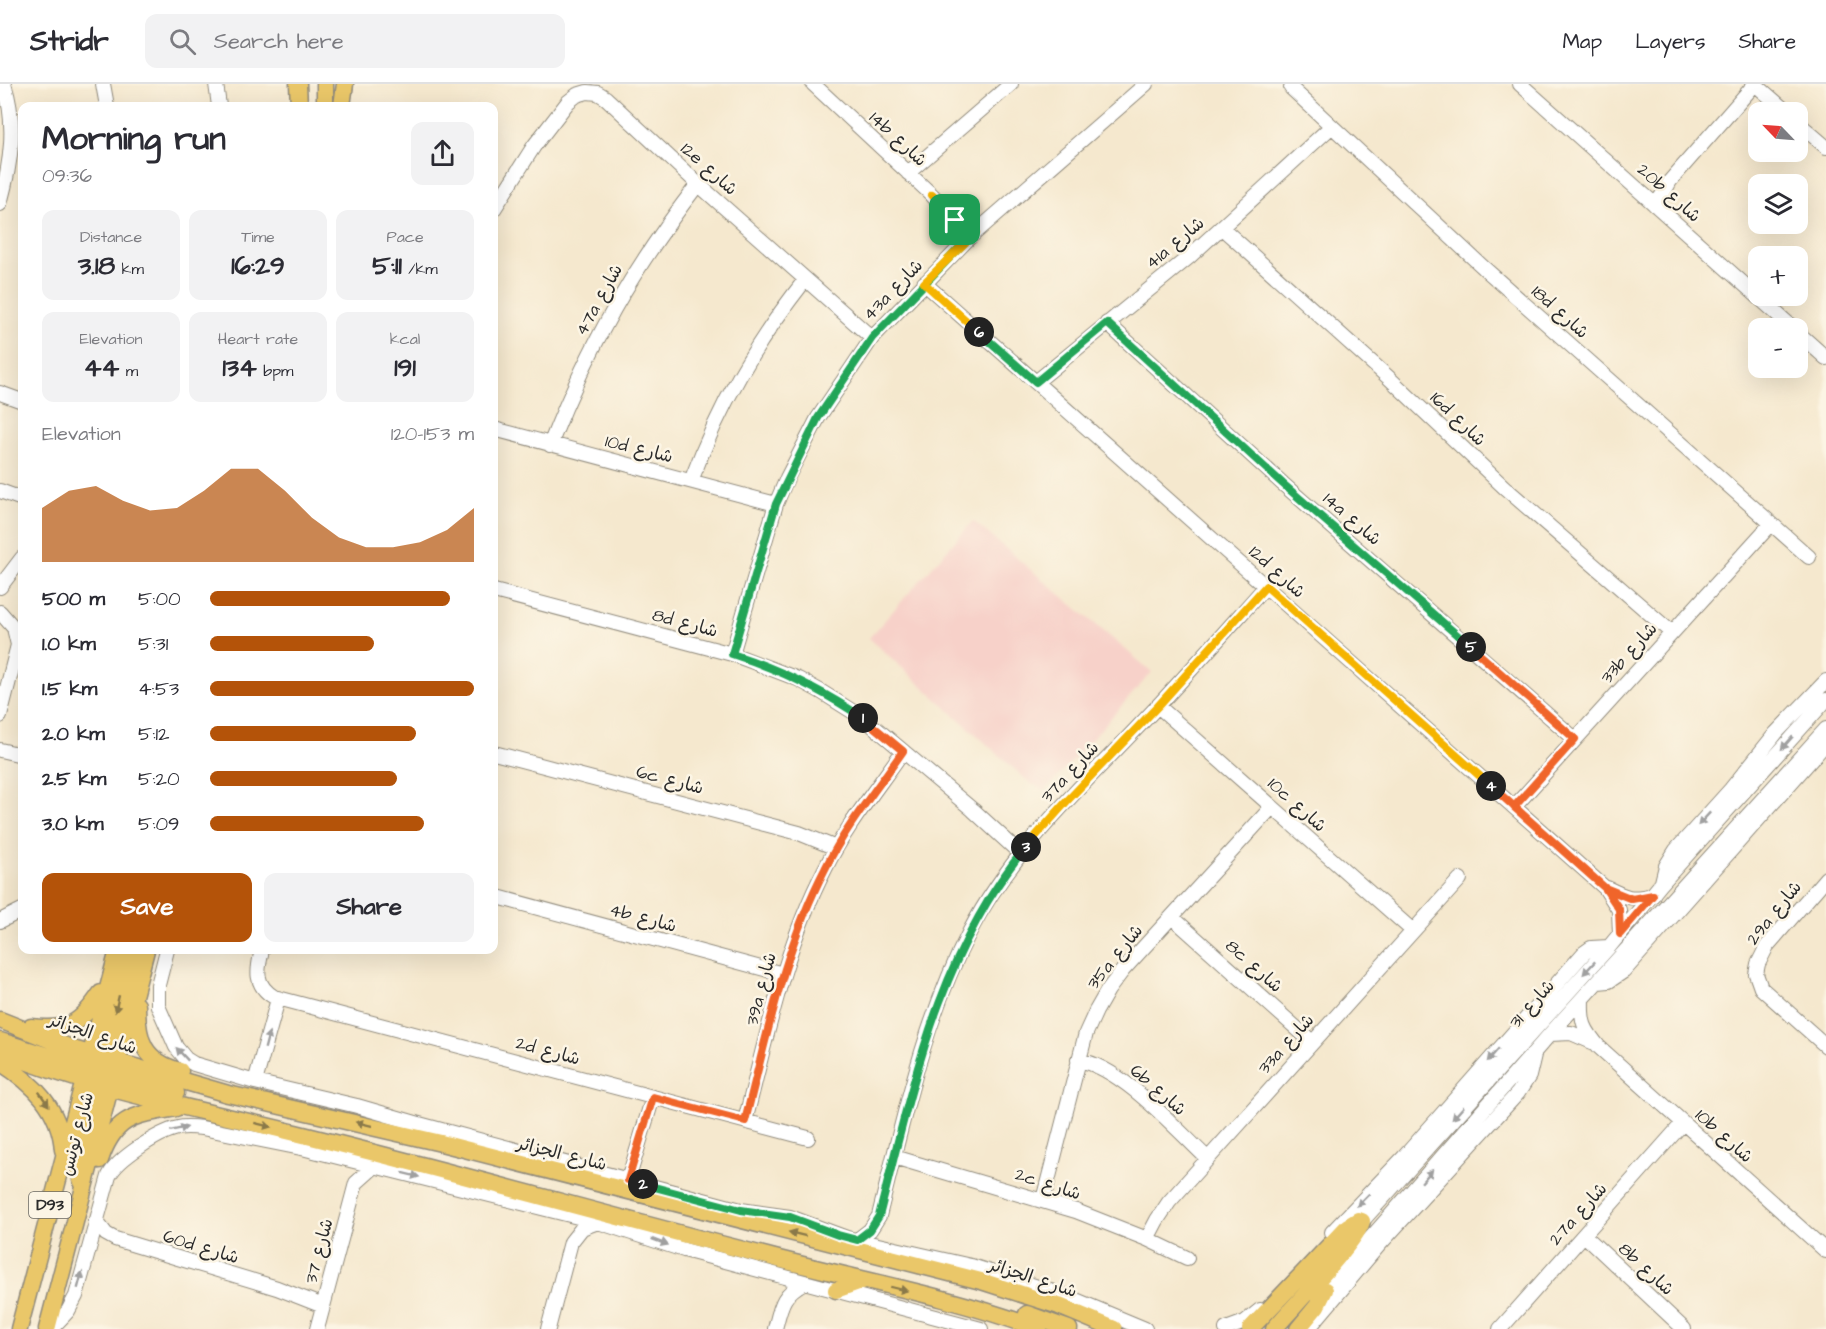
<!DOCTYPE html>
<html lang="en">
<head>
<meta charset="utf-8">
<style>
  body { margin:0; font-family:"Architects Daughter","Playpen Sans Arabic",sans-serif; background:#f2f2f3; color:#2b2b33; height:100vh; display:flex; flex-direction:column; font-size:22px; white-space:nowrap }
  * { box-sizing:border-box; margin:0 }
  p { font-size:20px; color:#7c7c81 }
  .icon { flex:none; width:33px; height:33px; fill:none; stroke:currentColor; stroke-width:2; stroke-linecap:round; stroke-linejoin:round }
  .map { position:relative; flex:1; overflow:hidden }
  .panel { position:absolute; left:18px; top:18px; width:480px; height:852px; display:flex; flex-direction:column; background:#fff; border-radius:12px; box-shadow:0 6px 24px #0002 }
  .panel>* { flex:none }
  .needle { width:39px; rotate:295deg }
  .tools { position:absolute; left:1748px; top:18px; display:grid; gap:12px }
  .tools a { display:grid; place-items:center; width:60px; height:60px; border-radius:12px; background:#fff; box-shadow:0 6px 24px #0002; font-size:30px }
  .pin { position:absolute; display:grid; place-items:center; width:51px; height:51px; color:#fff; margin:-26px; border-radius:12px; box-shadow:0 3px 9px #0006 }
  .km { position:absolute; width:30px; height:30px; margin:-15px; border-radius:50%; background:#222; color:#fff; font-size:16px; line-height:30px; text-align:center }
  .round { display:grid; place-items:center; flex:none; width:63px; height:63px; border-radius:12px; background:#f2f2f3 }
  .overview { display:flex; align-items:center; justify-content:space-between; height:102px; padding:0 24px }
  h1 { font-size:33px; font-weight:700; line-height:45px }
  .stats { display:grid; grid-template-columns:repeat(3,1fr); gap:9px; height:102px; padding:6px 24px }
  .stats div { display:grid; align-content:center; border-radius:12px; background:#f2f2f3; text-align:center }
  .stats b { font-size:26px; font-weight:700 }
  .stats small { font-size:16px; font-weight:400 }
  .stats p { font-size:16px }
  .chart { height:168px; padding:12px 24px }
  .chart p { display:flex; justify-content:space-between }
  .chart svg { width:100%; height:108px; margin-top:6px; fill:#b45309; opacity:.7 }
  .action { display:flex; gap:12px; margin-top:auto; padding:12px 24px }
  .action a { flex:1; height:69px; border-radius:12px; background:#b45309; color:#fff; font-size:24px; font-weight:700; line-height:69px; text-align:center }
  .action a+a { background:#f2f2f3; color:#2b2b33 }
  ul { padding:0 24px; list-style:none; font-size:20px }
  li { display:grid; grid-template-columns:96px 72px 1fr; align-items:center; height:45px }
  li i { height:15px; border-radius:8px; background:#b45309 }
  header { display:flex; align-items:center; gap:36px; box-sizing:border-box; height:84px; padding:0 30px; background:#fff; border-bottom:2px solid #e1e1e2 }
  header strong { font-size:28px }
  nav { display:flex; gap:33px; margin-inline-start:auto; font-size:21px }
  .search { width:420px; height:54px; background:#f2f2f3; display:flex; align-items:center; gap:15px; box-sizing:border-box; padding:0 21px; border-radius:12px; color:#7c7c81; font-size:22px }
  .map>svg:first-child { display:block }
  .built { fill:#f7d1c9 }
  .lines { fill:none; stroke-linecap:round; stroke-linejoin:round }
  .minor-casing { stroke:#908a7c; stroke-width:16 }
  .major-casing { stroke:#908a7c; stroke-width:19 }
  .minor { stroke:#fff; stroke-width:14 }
  .major { stroke:#eac769; stroke-width:16 }
  .oneway { fill:#a0a0a0 }
  .oneway2 { fill:#8a794a }
  .split-1-casing { stroke:#fff; stroke-width:12 }
  .split-2-casing { stroke:#fff; stroke-width:12 }
  .split-3-casing { stroke:#fff; stroke-width:12 }
  .split-4-casing { stroke:#fff; stroke-width:12 }
  .split-5-casing { stroke:#fff; stroke-width:12 }
  .split-6-casing { stroke:#fff; stroke-width:12 }
  .split-7-casing { stroke:#fff; stroke-width:12 }
  .split-1 { stroke:#22a559; stroke-width:8 }
  .split-2 { stroke:#f0652b; stroke-width:8 }
  .split-3 { stroke:#22a559; stroke-width:8 }
  .split-4 { stroke:#f5b400; stroke-width:8 }
  .split-5 { stroke:#f0652b; stroke-width:8 }
  .split-6 { stroke:#22a559; stroke-width:8 }
  .split-7 { stroke:#f5b400; stroke-width:8 }
  .labels { text-anchor:middle; dominant-baseline:central; stroke-width:5; stroke-linejoin:round; paint-order:stroke }
  .shield { fill:#fcf5e5; stroke:#6a6863; stroke-width:1.5 }
  .shield-label { font-size:16px; font-weight:bold; fill:#2b2b2b }
  .street-label { font-size:18px; fill:#2b2b2b; stroke:#fcf5e5 }
</style>
</head>
<body>
<header>
<strong>Stridr</strong>
<div class="search"><svg class="icon" aria-label="search" viewBox="0 0 24 24"><circle cx="10" cy="10" r="6"/><path d="M15 15l6 6"/></svg>Search here</div>
<nav><a>Map</a><a>Layers</a><a>Share</a></nav>
</header>
<div class="map">
<svg width="1826" height="1245" viewBox="0 0 1826 1245">
  <rect width="100%" height="100%" fill="#fcf5e5"/>
  <filter id="ink" filterUnits="userSpaceOnUse"><feTurbulence type="fractalNoise" baseFrequency=".0167" numOctaves="2"/><feDisplacementMap in="SourceGraphic" scale="12" xChannelSelector="R" yChannelSelector="G"/><feConvolveMatrix kernelMatrix="1 2 1 2 8 2 1 2 1" color-interpolation-filters="sRGB"/></filter>
  <filter id="wash" filterUnits="userSpaceOnUse"><feTurbulence type="fractalNoise" baseFrequency=".008" numOctaves="4" result="noise"/><feDisplacementMap in="SourceGraphic" scale="24" xChannelSelector="R" yChannelSelector="G"/><feGaussianBlur stdDeviation="1.35" result="paint"/><feColorMatrix in="noise" values="0 0 0 0 0 0 0 0 0 0 0 0 0 0 0 0 0 1.4 0 .05"/><feComposite in="paint" operator="in"/></filter>
  <g filter="url(#wash)">
    <rect width="100%" height="100%" fill="#f5e8ce"/>
    <path class="built" d="M 973,437 L 1152,588 L 1045,707 L 1030,699 L 869,554 Z"/>
  </g>
  <g filter="url(#ink)">
    <g class="lines">
      <defs>
        <path id="minor" d="M 103,0 L 107,22
          M 216,0 L 219,22
          M 813,0 L 932,111 L 955,136 L 968,155
          M 1520,0 L 1793,244
          M 1755,0 L 1787,28
          M 1291,4 L 1484,184 L 1809,473
          M 1797,38 L 1826,63
          M 908,89 L 1011,0
          M 0,120 C 11,79 17,40 4,0
          M 1655,121 L 1663,110 L 1670,97 L 1755,0
          M 494,125 L 534,62 L 568,18 L 577,11 L 587,8 L 598,9 L 606,14 L 698,100 L 872,254
          M 1222,144 L 1389,294 L 1504,403 L 1672,549
          M 924,199 L 1605,804 L 1619,826 L 1620,850
          M 1107,239 L 1283,400 L 1575,655
          M 1797,248 L 1826,274
          M 1036,298 L 1189,173 L 1332,42
          M 0,309 L 22,317
          M 494,345 L 776,420
          M 550,361 C 589,261 633,184 698,100
          M 691,397 C 720,320 754,261 805,196
          M 0,407 L 22,415
          M 0,503 L 22,474
          M 494,507 L 732,570 L 798,595 L 820,607 L 866,636 L 973,726 L 1021,770
          M 0,528 L 14,544 L 18,561 L 0,632
          M 732,570 L 776,420 L 787,394 L 818,334 L 872,254 L 968,155 L 1146,0
          M 1158,622 L 1413,847
          M 0,666 L 22,671
          M 494,669 L 799,749 L 836,764
          M 1514,723 L 1771,440
          M 1826,794 L 1767,862 L 1758,880 L 1756,890 L 1761,904 L 1826,962
          M 1662,798 L 1666,782 L 1676,766 L 1731,705 L 1776,649 L 1826,597
          M 1607,804 C 1627,814 1631,816 1653,811
          M 494,812 L 783,890
          M 1172,833 L 1312,958
          M 0,837 L 22,826
          M 167,866 L 158,901 L 158,922 L 176,963 L 186,975 L 194,980 L 255,998 L 357,1022 L 419,1040 L 741,1126 L 790,1133 L 847,1154 L 971,1182 L 1006,1193 L 1066,1212 L 1145,1245
          M 262,866 C 257,886 254,901 274,913 L 808,1054
          M 1598,898 L 1609,897 L 1624,887 L 1826,659
          M 1582,916 C 1581,939 1584,945 1599,963 L 1826,1167
          M 1550,950 L 1571,949 L 1592,958
          M 1078,976 C 1122,983 1176,1045 1208,1075
          M 255,998 L 278,915
          M 745,1037 C 767,952 784,864 825,785 C 846,742 876,706 903,667
          M 894,1073 L 1076,1127 L 1147,1155 L 1187,1174
          M 628,1096 L 653,1013
          M 1043,1116 L 1086,949 L 1096,927 L 1108,906 L 1123,886 L 1272,723
          M 96,1137 L 106,1150 L 115,1155 L 277,1204 L 323,1222
          M 1355,1145 L 1609,863 L 1661,800 L 1826,616
          M 1332,1148 L 1404,1073 L 1584,869 L 1591,864 L 1609,863
          M 1584,1151 L 1684,1245
          M 1147,1155 L 1157,1136 L 1169,1118 L 1460,795
          M 857,1156 L 870,1146 L 879,1132 C 903,1036 924,936 970,847 C 1011,768 1077,707 1137,644 C 1181,598 1223,550 1266,502
          M 1318,1214 L 1550,950 L 1826,645
          M 1313,1239 L 1379,1161 L 1518,1009 L 1529,992 L 1534,971
          M 51,1245 L 68,1227 L 76,1212 L 109,1092 C 117,1075 159,1048 178,1044 C 186,1042 194,1043 202,1044 L 306,1065 L 598,1138 L 684,1166 L 981,1245
          M 317,1245 L 356,1099 L 375,1082
          M 548,1245 L 571,1158 L 582,1144 L 598,1138
          M 775,1245 C 781,1221 782,1210 805,1198
          M 1226,1245 L 1245,1238 L 1260,1226
          M 1500,1245 L 1683,1039"/>
        <path id="major" d="M 298,0 L 299,22
          M 325,0 L 325,22
          M 342,22 L 345,0
          M 137,921 C 137,956 143,977 180,987
          M 0,936 L 76,966 L 228,1010 L 441,1059 L 981,1197 L 1059,1222 L 1114,1245
          M 31,943 C 69,947 80,940 101,909
          M 0,957 L 127,997 L 176,1009
          M 0,967 C 94,1006 193,1024 291,1048 C 451,1087 609,1132 767,1172 C 858,1196 951,1212 1039,1245
          M 0,978 C 33,999 60,1024 63,1066
          M 100,1076 C 115,1031 136,1031 176,1024
          M 82,1098 L 79,1088 L 79,1075 L 130,866
          M 836,1206 L 864,1196
          M 1027,1230 L 1069,1245
          M 19,1245 L 118,866
          M 47,1245 L 146,866
          M 1250,1245 L 1348,1142 L 1358,1136 L 1362,1137 C 1360,1154 1289,1227 1274,1245
          M 1298,1245 L 1317,1222 L 1325,1206"/>
      </defs>
      <use href="#minor" class="minor-casing"/>
      <use href="#major" class="major-casing"/>
      <use href="#minor" class="minor"/>
      <use href="#major" class="major"/>
    </g>
    <defs><path id="oneway-solid" d="M-6-.8H1V-3.2L6.5 0L1 3.2V.8H-6Z" transform="scale(1.5)"/></defs>
    <g class="oneway">
      <use href="#oneway-solid" transform="translate(1787 659) rotate(132)"/>
      <use href="#oneway-solid" transform="translate(1704 735) rotate(133)"/>
      <use href="#oneway-solid" transform="translate(1589 884) rotate(133)"/>
      <use href="#oneway-solid" transform="translate(267 956) rotate(-75)"/>
      <use href="#oneway-solid" transform="translate(182 970) rotate(-133)"/>
      <use href="#oneway-solid" transform="translate(1493 971) rotate(131)"/>
      <use href="#oneway-solid" transform="translate(1458 1029) rotate(132)"/>
      <use href="#oneway-solid" transform="translate(179 1045) rotate(-12)"/>
      <use href="#oneway-solid" transform="translate(411 1091) rotate(14)"/>
      <use href="#oneway-solid" transform="translate(1427 1092) rotate(-49)"/>
      <use href="#oneway-solid" transform="translate(1363 1116) rotate(135)"/>
      <use href="#oneway-solid" transform="translate(660 1158) rotate(21)"/>
      <use href="#oneway-solid" transform="translate(80 1196) rotate(-75)"/>
    </g>
    <g class="oneway2">
      <use href="#oneway-solid" transform="translate(117 920) rotate(103)"/>
      <use href="#oneway-solid" transform="translate(44 1015) rotate(55)"/>
      <use href="#oneway-solid" transform="translate(364 1040) rotate(-166)"/>
      <use href="#oneway-solid" transform="translate(263 1041) rotate(14)"/>
      <use href="#oneway-solid" transform="translate(797 1150) rotate(-166)"/>
      <use href="#oneway-solid" transform="translate(899 1205) rotate(14)"/>
    </g>
  </g>
  <g class="lines" filter="url(#ink)">
    <defs>
      <path id="split-1" d="M 863,634 C 822,606 779,585 732,570 L 776,420 L 818,334 L 872,254 L 968,155 L 955,136"/>
      <path id="split-2" d="M 643,1100 L 628,1096 L 653,1013 L 745,1037 C 767,952 784,864 825,785 C 846,742 876,706 903,667 L 863,634"/>
      <path id="split-3" d="M 643,1100 L 741,1126 L 790,1133 L 838,1151 L 857,1156 L 870,1146 L 879,1132 C 912,1004 939,868 1026,763"/>
      <path id="split-4" d="M 1026,763 L 1067,717 L 1158,622 L 1266,502 L 1491,702"/>
      <path id="split-5" d="M 1471,563 L 1575,655 L 1514,723 L 1605,804 L 1632,815 L 1653,811 L 1620,850 L 1619,825 L 1605,804 L 1491,702"/>
      <path id="split-6" d="M 979,248 L 1036,298 L 1107,239 L 1283,400 L 1471,563"/>
      <path id="split-7" d="M 955,136 L 932,111 L 976,148 L 924,199 L 979,248"/>
    </defs>
    <use href="#split-1" class="split-1-casing"/>
    <use href="#split-2" class="split-2-casing"/>
    <use href="#split-3" class="split-3-casing"/>
    <use href="#split-4" class="split-4-casing"/>
    <use href="#split-5" class="split-5-casing"/>
    <use href="#split-6" class="split-6-casing"/>
    <use href="#split-7" class="split-7-casing"/>
    <use href="#split-1" class="split-1"/>
    <use href="#split-2" class="split-2"/>
    <use href="#split-3" class="split-3"/>
    <use href="#split-4" class="split-4"/>
    <use href="#split-5" class="split-5"/>
    <use href="#split-6" class="split-6"/>
    <use href="#split-7" class="split-7"/>
  </g>
  <g class="labels">
    <rect class="shield" x="29" y="1108" width="42" height="26" rx="4.5"/>
    <g class="shield-label">
      <text x="50" y="1121">D93</text>
    </g>
    <g class="street-label">
      <text transform="translate(898 55) rotate(43)">14b شارع</text>
      <text transform="translate(709 85) rotate(42)">12e شارع</text>
      <text transform="translate(1669 109) rotate(42)">20b شارع</text>
      <text transform="translate(1175 159) rotate(-40)">41a شارع</text>
      <text transform="translate(893 206) rotate(-46)">43a شارع</text>
      <text transform="translate(599 216) rotate(-61)">47a شارع</text>
      <text transform="translate(1560 228) rotate(42)">18d شارع</text>
      <text transform="translate(1458 335) rotate(44)">16d شارع</text>
      <text transform="translate(639 365) rotate(14)">10d شارع</text>
      <text transform="translate(1352 435) rotate(41)">14a شارع</text>
      <text transform="translate(1277 488) rotate(42)">12d شارع</text>
      <text transform="translate(685 539) rotate(15)">8d شارع</text>
      <text transform="translate(1629 569) rotate(-48)">33b شارع</text>
      <text transform="translate(1070 688) rotate(-47)">37a شارع</text>
      <text transform="translate(670 696) rotate(15)">6c شارع</text>
      <text transform="translate(1297 721) rotate(42)">10c شارع</text>
      <text transform="translate(1774 829) rotate(-51)">29a شارع</text>
      <text transform="translate(643 834) rotate(15)">4b شارع</text>
      <text transform="translate(1115 873) rotate(-51)">35a شارع</text>
      <text transform="translate(1254 882) rotate(42)">8c شارع</text>
      <text transform="translate(761 905) rotate(-75)">39a شارع</text>
      <text transform="translate(1532 920) rotate(-48)">شارع 31</text>
      <text transform="translate(93 950) rotate(19)">شارع الجزائر</text>
      <text transform="translate(1286 960) rotate(-48)">33a شارع</text>
      <text transform="translate(548 967) rotate(15)">2d شارع</text>
      <text transform="translate(1158 1006) rotate(41)">6b شارع</text>
      <text transform="translate(77 1050) rotate(-75)">شارع تونس</text>
      <text transform="translate(1724 1052) rotate(42)">10b شارع</text>
      <text transform="translate(562 1070) rotate(14)">شارع الجزائر</text>
      <text transform="translate(1048 1100) rotate(18)">2c شارع</text>
      <text transform="translate(1578 1130) rotate(-48)">27a شارع</text>
      <text transform="translate(201 1163) rotate(17)">60d شارع</text>
      <text transform="translate(319 1167) rotate(-75)">شارع 37</text>
      <text transform="translate(1646 1185) rotate(43)">8b شارع</text>
      <text transform="translate(1033 1194) rotate(18)">شارع الجزائر</text>
    </g>
  </g>
</svg>
<div class="tools">
<a><svg class="needle" viewBox="-14 -14 28 28"><path d="M0-13l5 13h-10z" fill="#e53935"/><path d="M0 13l5-13h-10z" fill="#7c7c81"/></svg></a>
<a><svg class="icon" aria-label="layers" viewBox="0 0 24 24"><path d="M12 4l9 5-9 5-9-5zM3 14l9 5 9-5"/></svg></a>
<a>+</a>
<a>−</a>
</div>
<div class="pin" style="left:955px;top:136px;background:#1e9e55"><svg class="icon" aria-label="arrive" viewBox="0 0 24 24"><path d="M6 21V4h12l-3 4 3 4H6"/></svg></div>
<b class="km" style="left:863px;top:634px">1</b>
<b class="km" style="left:643px;top:1100px">2</b>
<b class="km" style="left:1026px;top:763px">3</b>
<b class="km" style="left:1491px;top:702px">4</b>
<b class="km" style="left:1471px;top:563px">5</b>
<b class="km" style="left:979px;top:248px">6</b>
<section class="panel">
<div class="overview"><div><h1>Morning run</h1><p>09:36</p></div><a class="round"><svg class="icon" aria-label="share" viewBox="0 0 24 24"><path d="M12 15V3M7 8l5-5 5 5M5 13v7h14v-7"/></svg></a></div>
<div class="stats">
<div><p>Distance</p><b>3.18<small> km</small></b></div>
<div><p>Time</p><b>16:29</b></div>
<div><p>Pace</p><b>5:11<small> /km</small></b></div>
</div>
<div class="stats">
<div><p>Elevation</p><b>44<small> m</small></b></div>
<div><p>Heart rate</p><b>134<small> bpm</small></b></div>
<div><p>kcal</p><b>191</b></div>
</div>
<div class="chart"><p><span>Elevation</span>120–153 m</p>
<svg viewBox="0 0 160 44" preserveAspectRatio="none"><path d="M0 44V22L10 15L20 13L30 19L40 23L50 22L60 15L70 6L80 6L90 15L100 26L110 34L120 38L130 38L140 36L150 31L160 22V44z"/></svg>
</div>
<ul>
<li><b>500 m</b>5:00<i style="width:91%"></i></li>
<li><b>1.0 km</b>5:31<i style="width:62%"></i></li>
<li><b>1.5 km</b>4:53<i style="width:100%"></i></li>
<li><b>2.0 km</b>5:12<i style="width:78%"></i></li>
<li><b>2.5 km</b>5:20<i style="width:71%"></i></li>
<li><b>3.0 km</b>5:09<i style="width:81%"></i></li>
</ul>
<div class="action"><a>Save</a><a>Share</a></div>
</section>
</div>
</body>
</html>
